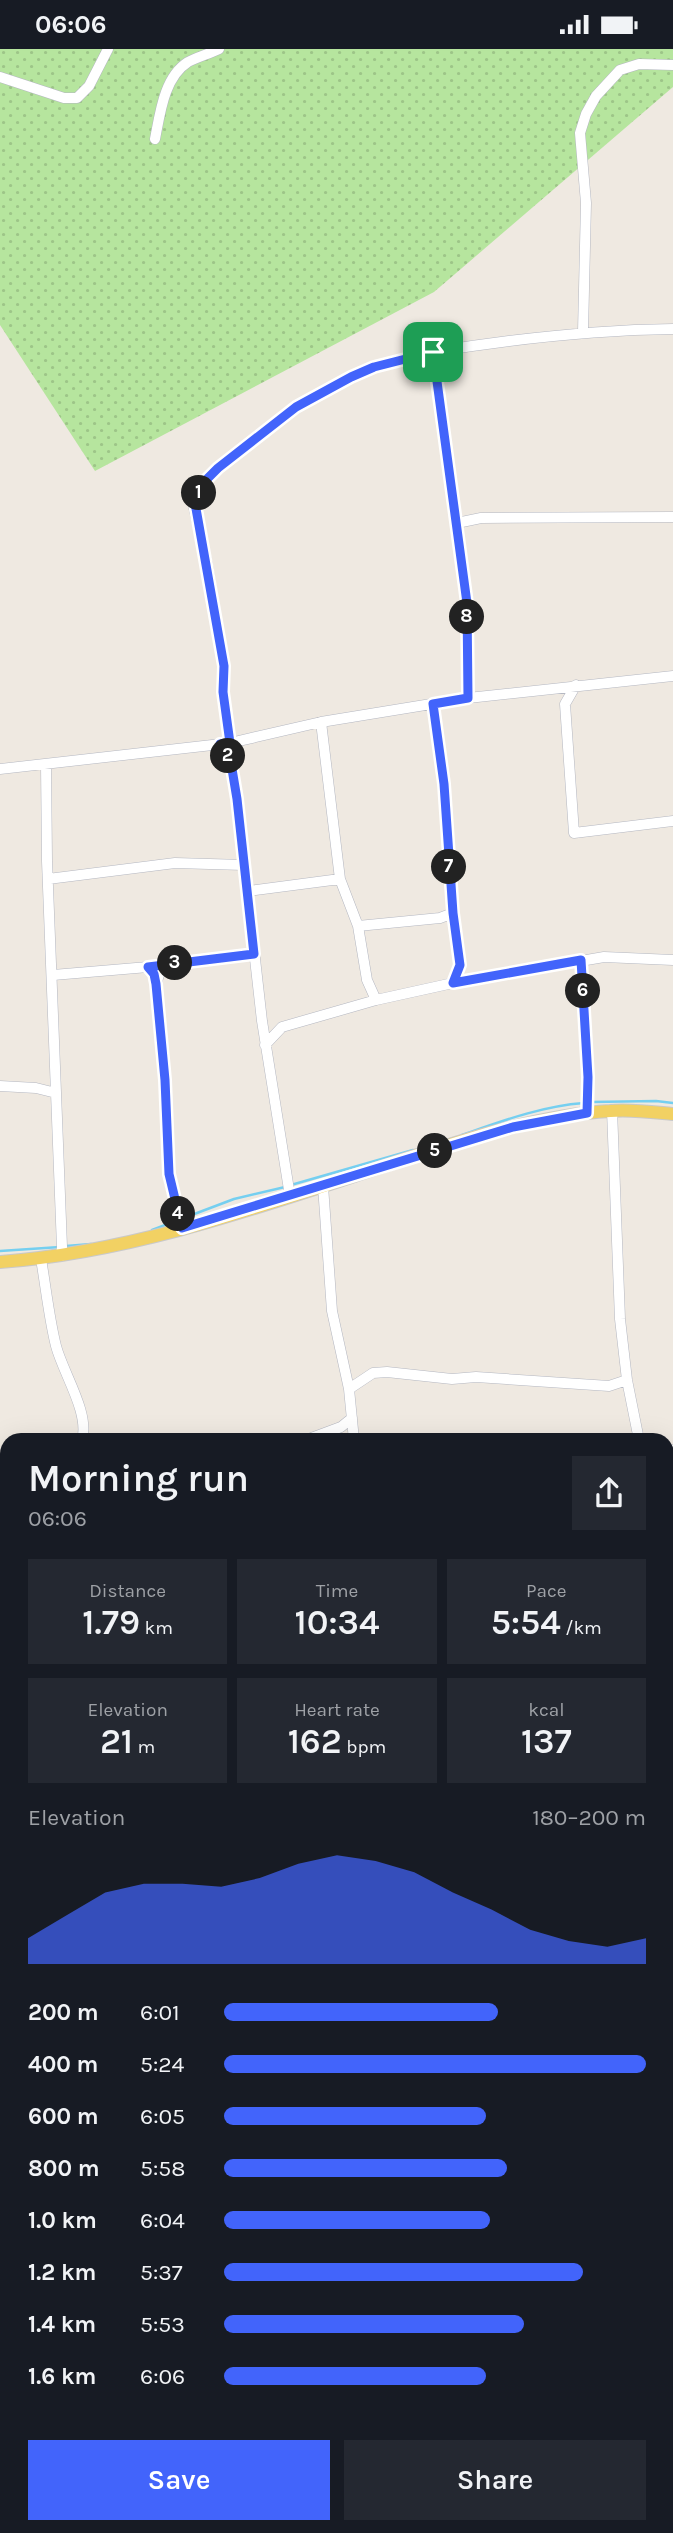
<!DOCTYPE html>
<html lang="en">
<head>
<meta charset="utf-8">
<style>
  body { margin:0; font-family:Karla,sans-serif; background:#242831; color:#f1f3f6; height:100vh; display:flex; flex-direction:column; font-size:26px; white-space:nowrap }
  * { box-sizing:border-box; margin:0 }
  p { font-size:23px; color:#9ea1a6 }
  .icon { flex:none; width:38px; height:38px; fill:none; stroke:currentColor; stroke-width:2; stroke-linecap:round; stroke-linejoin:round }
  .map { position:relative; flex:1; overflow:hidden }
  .panel { position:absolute; left:0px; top:1384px; width:674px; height:1101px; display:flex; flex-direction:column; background:#171b24; border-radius:21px 21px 0 0; box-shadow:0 7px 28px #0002 }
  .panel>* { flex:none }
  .pin { position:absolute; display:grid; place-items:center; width:60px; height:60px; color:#fff; margin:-30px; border-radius:14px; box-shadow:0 4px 10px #0006 }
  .km { position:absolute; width:35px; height:35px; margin:-18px; border-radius:50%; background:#222; color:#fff; font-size:19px; line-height:35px; text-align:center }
  .round { display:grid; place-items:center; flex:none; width:74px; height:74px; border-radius:0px; background:#242831 }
  .summary { display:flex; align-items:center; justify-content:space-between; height:119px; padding:0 28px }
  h1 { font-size:38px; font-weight:600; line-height:52px }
  .stats { display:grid; grid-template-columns:repeat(3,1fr); gap:10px; height:119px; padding:7px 28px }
  .stats div { display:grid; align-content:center; border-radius:0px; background:#242831; text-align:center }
  .stats b { font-size:35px; font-weight:600 }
  .stats small { font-size:19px; font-weight:400 }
  .stats p { font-size:19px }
  .chart { height:196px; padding:14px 28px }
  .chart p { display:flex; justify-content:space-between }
  .chart svg { width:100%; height:126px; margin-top:7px; fill:#4264fb; opacity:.7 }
  .action { display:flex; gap:14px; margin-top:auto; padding:14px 28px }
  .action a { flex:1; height:80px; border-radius:0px; background:#4264fb; color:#fff; font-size:28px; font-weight:600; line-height:80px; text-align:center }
  .action a+a { background:#242831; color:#f1f3f6 }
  ul { padding:0 28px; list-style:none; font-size:23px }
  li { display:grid; grid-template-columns:112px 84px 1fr; align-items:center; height:52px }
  li i { height:18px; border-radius:9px; background:#4264fb }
  .status { display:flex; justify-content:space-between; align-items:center; height:49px; padding:0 35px; background:#171b24; direction:ltr }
  .status svg { height:19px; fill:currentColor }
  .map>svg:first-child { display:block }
  .grass { fill:url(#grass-dots) }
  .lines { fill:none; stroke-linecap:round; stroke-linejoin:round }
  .stream { stroke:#75cff0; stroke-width:2.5 }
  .minor-casing { stroke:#b4b7c1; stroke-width:11 }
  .major-casing { stroke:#c9c9c9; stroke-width:14 }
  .minor { stroke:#fff; stroke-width:10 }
  .major { stroke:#f2d163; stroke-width:12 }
  .route-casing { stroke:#fff; stroke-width:14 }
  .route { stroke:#4264fb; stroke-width:9 }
</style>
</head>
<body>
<div class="status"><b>06:06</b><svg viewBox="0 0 49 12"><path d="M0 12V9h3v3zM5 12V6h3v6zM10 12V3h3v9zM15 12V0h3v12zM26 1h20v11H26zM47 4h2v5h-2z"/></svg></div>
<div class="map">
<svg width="673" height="2484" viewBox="0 0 673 2484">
  <defs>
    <pattern id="grass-dots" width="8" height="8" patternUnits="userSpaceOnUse" patternTransform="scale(1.75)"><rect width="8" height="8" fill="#b6e59e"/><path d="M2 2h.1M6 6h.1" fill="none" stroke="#9dc588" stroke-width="1.8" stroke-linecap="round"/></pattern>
  </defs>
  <rect width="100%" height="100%" fill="#efe9e1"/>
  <path class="grass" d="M 0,0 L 673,0 L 673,38 L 434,243 L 95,422 L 0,276 Z"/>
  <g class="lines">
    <path class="stream" d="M 591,1053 L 656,1052 L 673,1054
      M 462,1086 C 502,1072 542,1057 584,1054
      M 291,1136 L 413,1101
      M 152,1181 L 234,1150 L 285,1138
      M 66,1197 L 91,1195
      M 0,1202 L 60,1198"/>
    <defs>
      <path id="minor" d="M 0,28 L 64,49 L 77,49 L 89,37 L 108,0
        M 155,90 C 160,65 164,28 188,13 C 197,8 209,5 219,0
        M 583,283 L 586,154 L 580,84 L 586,65 L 596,47 L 620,21 L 639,15 L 673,16
        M 457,474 L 481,469 L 673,468
        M 576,636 L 565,655 L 574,784 L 673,772
        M 468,649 L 467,554 L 433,303 C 513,290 592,281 673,280
        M 433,655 L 444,735 L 453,864 L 460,916 L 453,934
        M 321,673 L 340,830 L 358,877 L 367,931 L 376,951
        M 230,694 L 223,643 L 224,617 L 207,514 L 194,459 L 197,448 L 207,430 L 218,419 L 296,358 L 350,328 L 374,318 L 433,303
        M 220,695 L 231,714 L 237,750 L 262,972 L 290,1147
        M 46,715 L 47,812 L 62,1198 L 61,1207
        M 0,720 L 230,694 L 321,673 L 468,649 L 673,627
        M 48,830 L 175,814 L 244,816
        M 248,842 L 340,830
        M 358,877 L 440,869 L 453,864
        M 581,911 L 588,1028 L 588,1064
        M 53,926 L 148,918 L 154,925 L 155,931
        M 265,996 L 282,978 L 376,951 L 453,934 L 604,908 L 673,911
        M 0,1037 L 36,1039 L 56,1044
        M 612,1061 L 620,1270 L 627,1331 L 639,1391
        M 323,1137 L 332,1262 L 349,1340 L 354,1391
        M 182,1179 L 170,1134 L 165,1031 L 156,935 L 162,917 L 165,916 L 254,905
        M 41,1210 C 46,1239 49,1269 56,1297 C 63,1324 90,1364 82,1391
        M 349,1340 L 373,1324 L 387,1323 L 452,1330 L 476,1328 L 609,1337 L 627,1331
        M 306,1391 L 341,1378 L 352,1369
        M 667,1401 L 673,1401
        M 0,1472 L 7,1464
        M 667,1561 L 673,1616
        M 0,1618 L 7,1611
        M 667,1783 L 673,1782
        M 0,1860 L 7,1860
        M 667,1920 L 673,1920
        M 0,1985 L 7,1986
        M 667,2191 L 673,2191
        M 0,2226 L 7,2226
        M 667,2295 L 673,2294
        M 0,2357 L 7,2357
        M 514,2478 L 516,2484
        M 287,2484 L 288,2478"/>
      <path id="major" d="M 0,1213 C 121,1204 239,1165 354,1127 C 433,1101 526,1067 610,1062 C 630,1060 652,1063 673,1065"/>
    </defs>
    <use href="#minor" class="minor-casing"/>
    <use href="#major" class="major-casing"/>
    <use href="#minor" class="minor"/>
    <use href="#major" class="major"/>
  </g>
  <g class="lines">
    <defs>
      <path id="route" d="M 433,303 L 467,554 L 468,649 L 433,655 L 444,735 L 453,864 L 460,916 L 453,934 L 581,911 L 588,1028 L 587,1064 L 513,1078 L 182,1179 L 169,1125 L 165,1031 L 156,935 L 154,925 L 148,918 L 254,905 L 237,750 L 231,714 L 220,695 L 230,694 L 223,643 L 224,617 L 195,454 L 207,430 L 218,419 L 296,358 L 351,328 L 374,318 Z"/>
    </defs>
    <use href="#route" class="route-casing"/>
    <use href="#route" class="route"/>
  </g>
</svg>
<div class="pin" style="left:433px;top:303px;background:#1e9e55"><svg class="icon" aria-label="arrive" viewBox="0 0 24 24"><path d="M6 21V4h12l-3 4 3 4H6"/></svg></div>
<b class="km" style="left:199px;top:444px">1</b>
<b class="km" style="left:228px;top:707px">2</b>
<b class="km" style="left:175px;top:914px">3</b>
<b class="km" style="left:178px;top:1165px">4</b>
<b class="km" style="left:435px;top:1102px">5</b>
<b class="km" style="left:583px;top:942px">6</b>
<b class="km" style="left:449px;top:818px">7</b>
<b class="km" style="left:467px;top:568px">8</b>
<section class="panel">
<div class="summary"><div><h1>Morning run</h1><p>06:06</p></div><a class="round"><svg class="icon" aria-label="share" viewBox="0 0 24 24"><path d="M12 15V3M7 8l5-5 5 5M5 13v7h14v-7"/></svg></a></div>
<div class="stats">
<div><p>Distance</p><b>1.79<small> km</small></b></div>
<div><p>Time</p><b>10:34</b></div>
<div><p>Pace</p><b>5:54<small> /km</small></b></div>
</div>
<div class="stats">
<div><p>Elevation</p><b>21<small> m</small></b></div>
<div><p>Heart rate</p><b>162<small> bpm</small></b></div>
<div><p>kcal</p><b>137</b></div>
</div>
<div class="chart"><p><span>Elevation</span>180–200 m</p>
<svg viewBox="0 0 160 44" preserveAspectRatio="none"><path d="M0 44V35L10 27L20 19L30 16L40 16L50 17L60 14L70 9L80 6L90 8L100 12L110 19L120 25L130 32L140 36L150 38L160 35V44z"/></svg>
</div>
<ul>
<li><b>200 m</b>6:01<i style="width:65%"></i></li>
<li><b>400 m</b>5:24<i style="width:100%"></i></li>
<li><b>600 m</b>6:05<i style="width:62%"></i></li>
<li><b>800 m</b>5:58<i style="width:67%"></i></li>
<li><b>1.0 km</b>6:04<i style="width:63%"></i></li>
<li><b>1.2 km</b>5:37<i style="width:85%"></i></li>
<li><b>1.4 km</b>5:53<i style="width:71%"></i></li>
<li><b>1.6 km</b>6:06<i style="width:62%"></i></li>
</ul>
<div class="action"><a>Save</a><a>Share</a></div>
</section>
</div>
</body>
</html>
